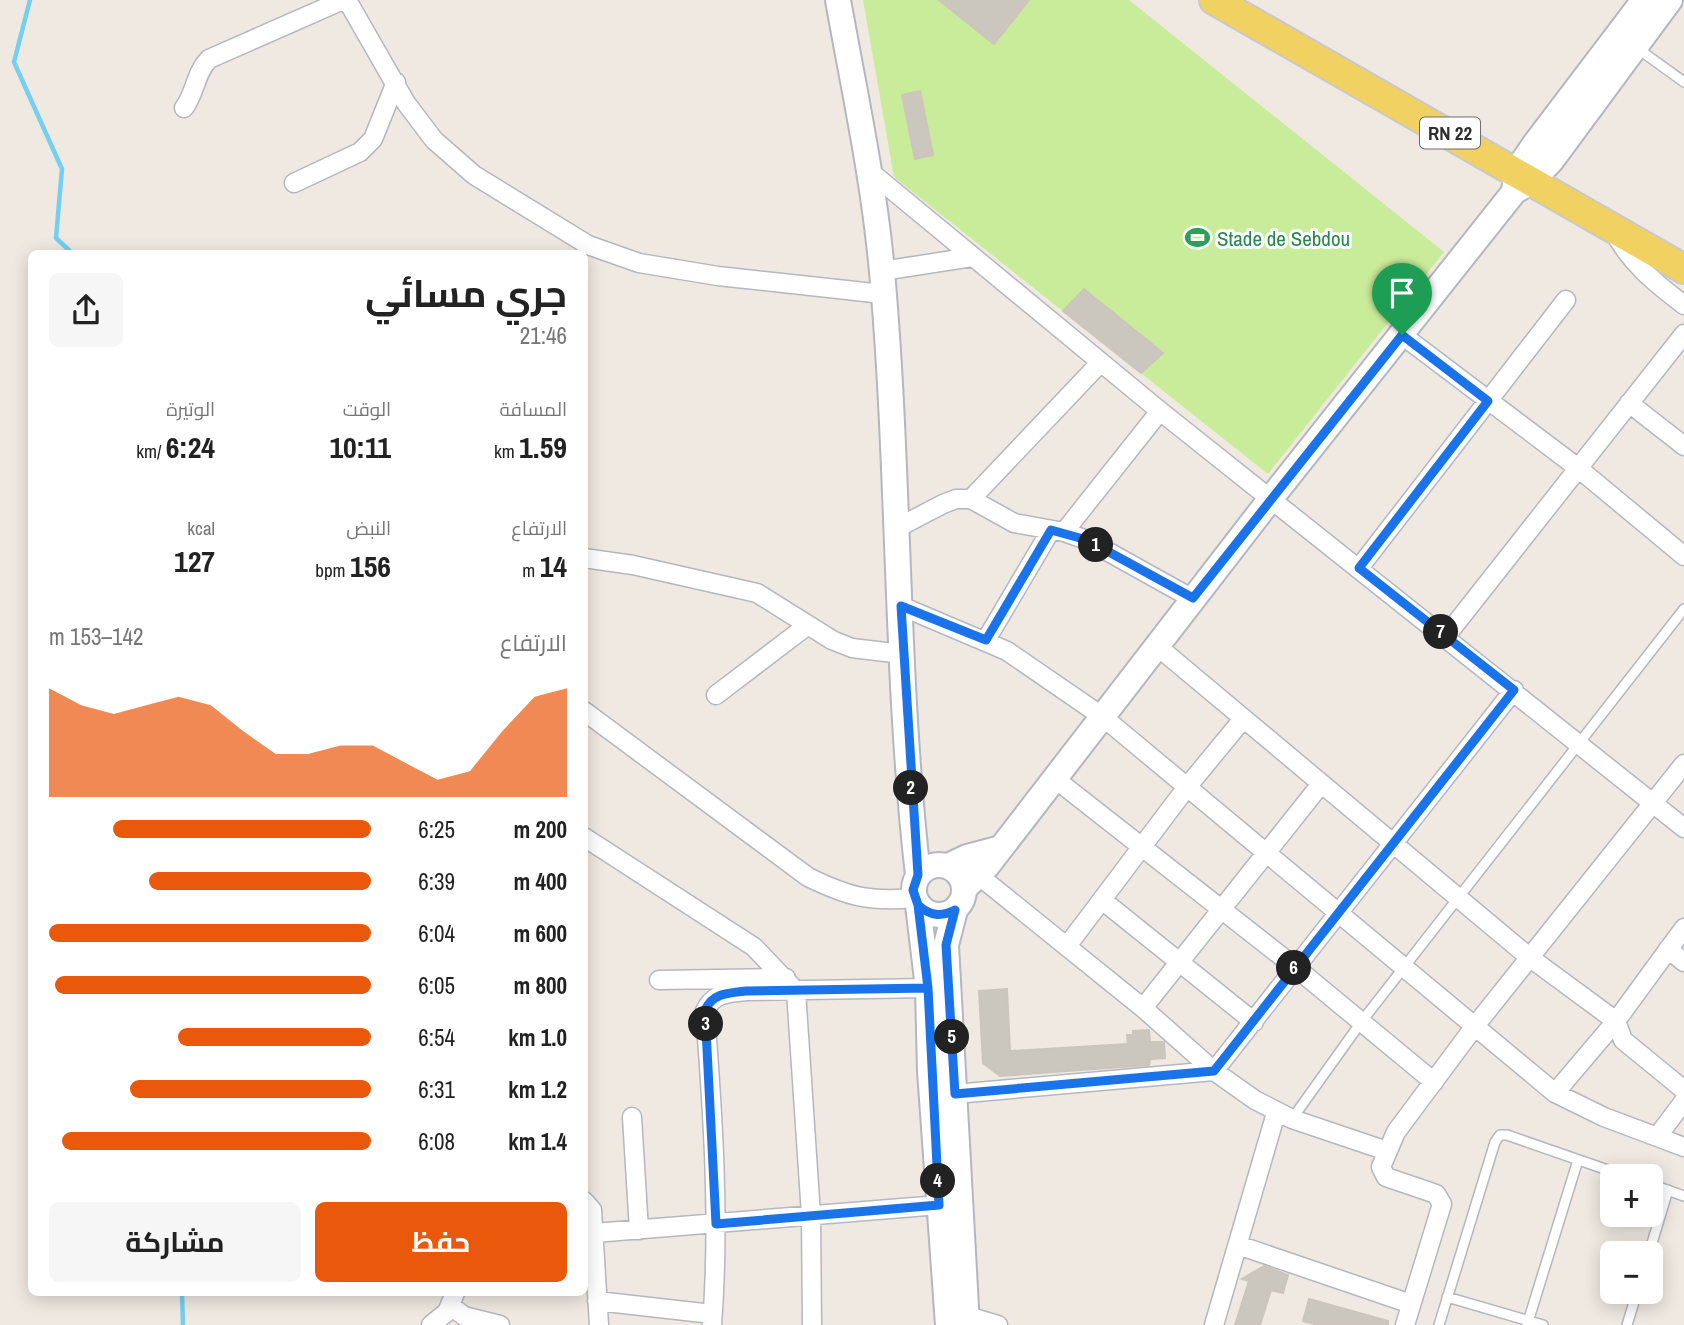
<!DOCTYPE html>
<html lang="ar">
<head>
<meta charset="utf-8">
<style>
  body { margin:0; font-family:"Archivo Narrow",Cairo,sans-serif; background:#f6f6f6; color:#222; direction:rtl; height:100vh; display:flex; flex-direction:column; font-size:26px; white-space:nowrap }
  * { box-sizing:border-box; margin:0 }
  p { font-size:23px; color:#767676 }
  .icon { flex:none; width:38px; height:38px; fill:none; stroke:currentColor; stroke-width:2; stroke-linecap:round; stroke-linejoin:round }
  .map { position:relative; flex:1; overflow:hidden; direction:ltr }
  .sheet { position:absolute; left:28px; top:250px; width:560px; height:1046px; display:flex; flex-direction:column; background:#fff; border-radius:10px; box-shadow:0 4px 18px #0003; direction:rtl }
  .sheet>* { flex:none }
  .controls { position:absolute; left:1600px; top:1164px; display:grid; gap:14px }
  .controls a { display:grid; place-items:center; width:63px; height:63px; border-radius:10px; background:#fff; box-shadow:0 4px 18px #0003; font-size:35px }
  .pin { position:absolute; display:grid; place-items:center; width:60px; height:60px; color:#fff; margin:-72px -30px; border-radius:50% 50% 50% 0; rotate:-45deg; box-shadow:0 0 7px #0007 }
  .pin .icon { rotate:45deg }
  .km { position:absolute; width:35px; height:35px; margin:-18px; border-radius:50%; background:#222; color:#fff; font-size:19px; line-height:35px; text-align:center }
  .round { display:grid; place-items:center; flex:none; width:74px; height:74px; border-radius:10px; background:#f6f6f6 }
  .head { display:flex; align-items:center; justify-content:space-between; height:119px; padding:0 21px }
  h1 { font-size:38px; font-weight:700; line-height:52px }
  .metrics { display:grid; grid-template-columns:repeat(3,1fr); gap:10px; height:119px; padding:7px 21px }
  .metrics div { display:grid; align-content:center }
  .metrics b { font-size:30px; font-weight:700 }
  .metrics small { font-size:19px; font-weight:400 }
  .metrics p { font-size:19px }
  .chart { height:196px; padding:14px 21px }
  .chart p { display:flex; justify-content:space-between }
  .chart svg { width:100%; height:126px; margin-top:7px; fill:#ea580c; opacity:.7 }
  .button { display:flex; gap:14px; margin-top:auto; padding:14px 21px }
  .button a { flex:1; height:80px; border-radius:10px; background:#ea580c; color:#fff; font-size:28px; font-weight:700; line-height:80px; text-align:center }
  .button a+a { background:#f6f6f6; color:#222 }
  ul { padding:0 21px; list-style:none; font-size:23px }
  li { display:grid; grid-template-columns:112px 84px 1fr; align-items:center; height:52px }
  li i { height:18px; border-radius:9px; background:#ea580c }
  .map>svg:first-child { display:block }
  .pitch { fill:#c9ec9a }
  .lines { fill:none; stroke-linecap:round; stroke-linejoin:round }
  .stream { stroke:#75cff0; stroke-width:4.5 }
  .building { fill:#cbc7bf; stroke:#cbc5ba; stroke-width:2 }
  .lane-casing { stroke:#b4b7c1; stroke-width:12 }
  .street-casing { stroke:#b4b7c1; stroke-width:21 }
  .secondary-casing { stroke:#b4b7c1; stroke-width:28 }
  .primary-casing { stroke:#c9c9c9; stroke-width:32 }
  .lane { stroke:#fff; stroke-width:9 }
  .street { stroke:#fff; stroke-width:18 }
  .secondary { stroke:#fff; stroke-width:24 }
  .primary { stroke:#f2d163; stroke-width:28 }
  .route-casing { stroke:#fff; stroke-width:14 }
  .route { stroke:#1a73e8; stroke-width:9 }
  .labels { text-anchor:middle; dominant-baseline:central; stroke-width:6; stroke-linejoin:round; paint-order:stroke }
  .shield { fill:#fff; stroke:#6d6d6d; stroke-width:2 }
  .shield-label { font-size:19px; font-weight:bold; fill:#2e2e2e }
  .leisure-label { font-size:21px; fill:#27864d; stroke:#fff; text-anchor:start }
</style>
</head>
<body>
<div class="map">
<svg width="1684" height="1325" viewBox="0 0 1684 1325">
  <rect width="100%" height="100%" fill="#efe9e1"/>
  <path class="pitch" d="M 863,0 L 1129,0 L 1444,252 L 1268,474 L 894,177 Z"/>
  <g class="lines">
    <path class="stream" d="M 30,0 L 14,62 L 62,169 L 56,238 L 73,254
      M 182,1293 L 183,1325"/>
  </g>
  <path class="building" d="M 939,0 L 1029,0 L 994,44 Z
    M 920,91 L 933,155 L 915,159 L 902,95 Z
    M 1084,289 L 1163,353 L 1141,373 L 1063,311 Z
    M 1007,989 L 1010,1051 L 1128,1044 L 1127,1035 L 1133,1035 L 1133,1031 L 1149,1030 L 1150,1042 L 1164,1042 L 1165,1058 L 1150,1059 L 1149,1065 L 1000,1076 L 983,1063 L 979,991 Z
    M 1264,1266 L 1288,1275 L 1283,1293 L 1271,1290 L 1260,1325 L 1235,1325 L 1249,1281 L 1242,1279 Z
    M 1309,1299 L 1388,1321 L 1388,1325 L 1318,1325 L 1303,1321 Z"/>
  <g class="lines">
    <defs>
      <path id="lane" d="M 1637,48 L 1684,82
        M 1292,1119 L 1362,1021 L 1684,609
        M 1650,1184 L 1684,1196
        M 1649,1253 L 1668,1190
        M 1447,1297 L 1543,1325
        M 1439,1325 L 1495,1142 L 1500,1135 L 1507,1135 L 1625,1176
        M 1527,1325 L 1578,1160
        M 1627,1325 L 1637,1292"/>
      <path id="street" d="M 347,0 L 406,103 L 434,140 L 474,175 L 588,245 L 639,263 L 718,276 L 883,294
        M 184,108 C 196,92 195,73 209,59 L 343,0
        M 868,170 L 1160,411 L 1684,828
        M 294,183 L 360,152 L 373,139 L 396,82
        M 1613,230 C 1630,263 1655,283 1684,305
        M 882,271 L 972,257
        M 1402,335 L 1578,468 L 1684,556
        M 1629,403 L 1684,446
        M 971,499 L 1101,362
        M 897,528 L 943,504 L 956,499 L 971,499 L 1014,523 L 1064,532 L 1087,540 L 1193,599
        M 1064,532 L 1160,411
        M 584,558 L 633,565 L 757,593 L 832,640 L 852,648 L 902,654
        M 1359,568 L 1566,300
        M 901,606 L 1007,651 L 1103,717 L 1555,1093 L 1604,1117 L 1684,1147
        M 1446,636 L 1684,334
        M 986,640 L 1051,530
        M 1157,646 L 1529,957 L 1616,1021 L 1623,1040 L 1684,1090
        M 716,695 L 808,625
        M 584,711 L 808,877 C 849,897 869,902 915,898
        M 1054,778 L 1295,967 L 1434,1082
        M 584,837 L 754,947 L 796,991 L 811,1215 L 812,1325
        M 978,875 L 1143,1008 L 1214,1071 L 1255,1100 L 1292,1119 L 1387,1151
        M 1102,900 L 1254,1022
        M 1067,946 L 1187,787 L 1243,719
        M 1668,949 L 1684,962
        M 659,980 L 786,978
        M 1143,1008 L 1321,784
        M 1555,1093 L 1616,1021 L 1684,928
        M 955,1094 L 1214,1071 L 1514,690
        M 632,1117 L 639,1230
        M 1657,1137 L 1684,1101
        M 584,1201 L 592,1210 L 599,1325
        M 594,1233 L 939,1205
        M 1238,1245 L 1411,1304
        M 597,1301 L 712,1314
        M 451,1306 L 464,1316 L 500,1325
        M 958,1313 L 998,1325
        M 431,1325 L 447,1312 L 455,1293
        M 712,1325 C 720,1220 713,1116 705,1011 C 713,993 728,993 746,991 L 928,988
        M 1214,1325 L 1276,1113
        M 1405,1325 L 1442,1204 L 1436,1194 L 1386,1177 L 1381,1167 L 1396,1132 L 1475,1026 L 1684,764"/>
      <path id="secondary" d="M 838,0 C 854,90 874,181 882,272 C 900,472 895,675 918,875
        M 1514,191 L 1517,170 L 1534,145 L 1644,0
        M914 890a25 25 0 1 1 50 0a25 25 0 1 1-50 0Z
        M 948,866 L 967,857 L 997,849
        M 965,888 L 988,865 L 1272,497 L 1514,192 L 1533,180 L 1552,160 L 1670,0
        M 918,905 L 928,988 L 930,1071 L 948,1325
        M 955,910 L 946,945 L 967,1325"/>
      <path id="primary" d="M 1214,0 L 1684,269"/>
    </defs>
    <use href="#lane" class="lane-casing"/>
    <use href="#street" class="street-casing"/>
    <use href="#secondary" class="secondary-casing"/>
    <use href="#primary" class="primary-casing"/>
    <use href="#lane" class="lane"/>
    <use href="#street" class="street"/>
    <use href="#secondary" class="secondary"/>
    <use href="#primary" class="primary"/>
  </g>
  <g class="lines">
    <defs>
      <path id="route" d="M 1402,335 L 1193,598 L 1087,540 L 1051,530 L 986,640 L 901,606 L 918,875 L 913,890 L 918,905 L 928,988 L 746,991 C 728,993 713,993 705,1010 L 716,1224 L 939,1205 L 928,988 L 918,905 C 930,916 941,917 955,910 L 946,945 L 955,1094 L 1214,1071 L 1514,690 L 1359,568 L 1488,401 L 1402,335"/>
    </defs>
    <use href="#route" class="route-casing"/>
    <use href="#route" class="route"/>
  </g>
  <defs>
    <symbol id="stadium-bare" viewBox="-9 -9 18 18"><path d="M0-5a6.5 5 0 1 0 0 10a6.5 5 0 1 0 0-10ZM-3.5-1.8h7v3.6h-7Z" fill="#2e9e5b" stroke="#fff" stroke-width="2.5" paint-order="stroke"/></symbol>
  </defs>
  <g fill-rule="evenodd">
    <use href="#stadium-bare" x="1180" y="220" width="35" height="35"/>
  </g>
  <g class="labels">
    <rect class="shield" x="1420" y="117.5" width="60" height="31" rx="5"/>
    <g class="shield-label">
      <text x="1450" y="133">RN 22</text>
    </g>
    <g class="leisure-label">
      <text x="1217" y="238">Stade de Sebdou</text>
    </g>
  </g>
</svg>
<div class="controls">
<a>+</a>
<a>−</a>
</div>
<div class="pin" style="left:1402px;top:335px;background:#1e9e55"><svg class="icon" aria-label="arrive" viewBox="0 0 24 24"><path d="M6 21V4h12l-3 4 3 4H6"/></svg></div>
<b class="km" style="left:1096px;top:545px">1</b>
<b class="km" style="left:911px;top:788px">2</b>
<b class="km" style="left:706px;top:1024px">3</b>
<b class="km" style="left:938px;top:1181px">4</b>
<b class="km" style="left:952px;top:1037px">5</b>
<b class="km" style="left:1294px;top:968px">6</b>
<b class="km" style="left:1441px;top:632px">7</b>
<section class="sheet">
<div class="head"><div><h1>جري مسائي</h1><p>21:46</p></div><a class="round"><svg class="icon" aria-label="share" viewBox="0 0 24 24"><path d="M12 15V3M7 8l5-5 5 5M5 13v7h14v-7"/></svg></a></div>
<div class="metrics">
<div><p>المسافة</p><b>1.59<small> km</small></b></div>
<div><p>الوقت</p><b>10:11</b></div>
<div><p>الوتيرة</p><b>6:24<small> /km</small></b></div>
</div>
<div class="metrics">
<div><p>الارتفاع</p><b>14<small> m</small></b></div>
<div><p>النبض</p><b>156<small> bpm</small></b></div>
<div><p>kcal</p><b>127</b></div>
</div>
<div class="chart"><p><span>الارتفاع</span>142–153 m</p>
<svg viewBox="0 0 160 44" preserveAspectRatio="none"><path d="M0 44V6L10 12L20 15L30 12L40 9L50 12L60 21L70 29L80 29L90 26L100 26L110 32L120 38L130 35L140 21L150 9L160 6V44z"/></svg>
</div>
<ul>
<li><b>200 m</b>6:25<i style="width:80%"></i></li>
<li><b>400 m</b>6:39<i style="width:69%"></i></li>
<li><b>600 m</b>6:04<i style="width:100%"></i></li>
<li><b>800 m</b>6:05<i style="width:98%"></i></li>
<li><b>1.0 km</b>6:54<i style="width:60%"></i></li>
<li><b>1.2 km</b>6:31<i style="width:75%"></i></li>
<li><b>1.4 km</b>6:08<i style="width:96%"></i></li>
</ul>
<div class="button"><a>حفظ</a><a>مشاركة</a></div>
</section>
</div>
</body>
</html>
